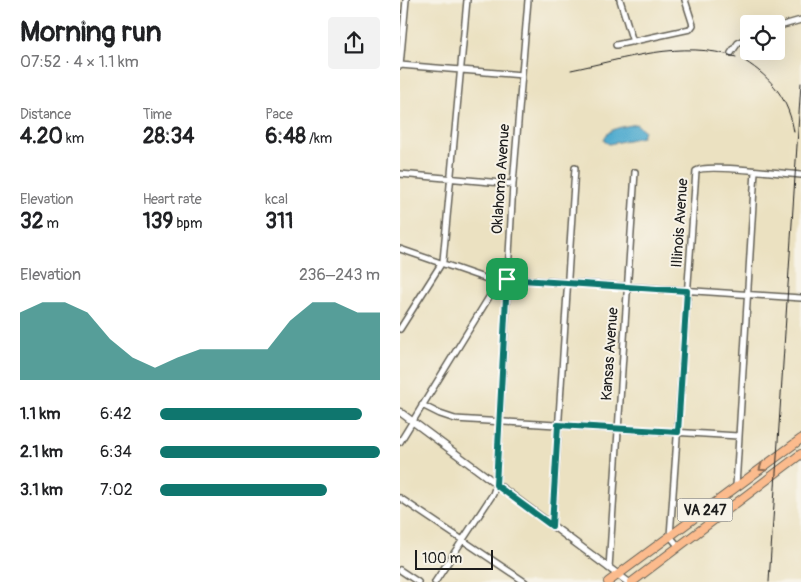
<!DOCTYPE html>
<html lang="en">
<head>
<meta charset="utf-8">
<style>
  body { margin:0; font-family:Pangolin,sans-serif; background:#f2f2f2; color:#202124; height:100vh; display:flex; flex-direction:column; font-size:19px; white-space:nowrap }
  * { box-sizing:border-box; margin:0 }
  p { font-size:16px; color:#757577 }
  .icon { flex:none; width:28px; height:28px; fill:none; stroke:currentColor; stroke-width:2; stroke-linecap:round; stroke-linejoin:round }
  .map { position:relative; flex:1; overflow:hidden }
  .details { display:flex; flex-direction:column; background:#fff; width:400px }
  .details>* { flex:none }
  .tools { position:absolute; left:340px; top:15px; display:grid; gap:10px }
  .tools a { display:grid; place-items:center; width:45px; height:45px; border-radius:5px; background:#fff; box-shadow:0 5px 20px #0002; font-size:25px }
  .scale { position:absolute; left:15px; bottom:12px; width:78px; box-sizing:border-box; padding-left:5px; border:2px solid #1c1c1c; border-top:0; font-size:14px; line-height:18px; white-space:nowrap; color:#1c1c1c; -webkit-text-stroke:4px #f7f3e8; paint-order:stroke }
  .pin { position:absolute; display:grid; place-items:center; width:42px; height:42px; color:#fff; margin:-21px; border-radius:10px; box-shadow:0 2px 8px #0006 }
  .round { display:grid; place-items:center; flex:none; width:52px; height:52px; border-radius:5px; background:#f2f2f2 }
  .head { display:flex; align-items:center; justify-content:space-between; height:85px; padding:0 20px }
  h1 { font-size:28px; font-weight:800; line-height:38px }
  .figures { display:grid; grid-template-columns:repeat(3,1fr); gap:8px; height:85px; padding:5px 20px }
  .figures div { display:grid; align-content:center }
  .figures b { font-size:21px; font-weight:800 }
  .figures small { font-size:14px; font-weight:400 }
  .figures p { font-size:14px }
  .chart { height:140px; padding:10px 20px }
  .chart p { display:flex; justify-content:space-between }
  .chart svg { width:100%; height:90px; margin-top:5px; fill:#0f766e; opacity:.7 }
  ul { padding:0 20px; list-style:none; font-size:16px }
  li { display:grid; grid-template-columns:80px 60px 1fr; align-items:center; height:38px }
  li i { height:12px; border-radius:6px; background:#0f766e }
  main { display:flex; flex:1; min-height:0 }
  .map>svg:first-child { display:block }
  .water { fill:#51accf; stroke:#366476 }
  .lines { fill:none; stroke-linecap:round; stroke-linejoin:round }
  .minor-casing { stroke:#646156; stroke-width:8 }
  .tertiary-casing { stroke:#646156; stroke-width:9 }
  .primary-casing { stroke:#646156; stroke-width:10 }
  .minor { stroke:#fff; stroke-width:5 }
  .tertiary { stroke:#fff; stroke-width:6 }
  .primary { stroke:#fbbb8d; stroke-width:8 }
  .rail { stroke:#1c1c1c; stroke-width:1 }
  .oneway { stroke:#8c6c54 }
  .route-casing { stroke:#fff; stroke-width:10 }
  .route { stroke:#0f766e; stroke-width:6 }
  .labels { text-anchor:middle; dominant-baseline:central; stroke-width:4; stroke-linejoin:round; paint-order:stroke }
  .shield { fill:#f7f3e8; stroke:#5e5c59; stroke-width:1 }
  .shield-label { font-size:14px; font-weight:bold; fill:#1c1c1c }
  .street-label { font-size:15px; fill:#1c1c1c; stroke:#f7f3e8 }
</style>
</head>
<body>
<main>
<section class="details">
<div class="head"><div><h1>Morning run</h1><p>07:52 · 4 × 1.1 km</p></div><a class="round"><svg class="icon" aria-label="share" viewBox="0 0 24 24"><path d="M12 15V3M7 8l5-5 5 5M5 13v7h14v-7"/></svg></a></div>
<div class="figures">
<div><p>Distance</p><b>4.20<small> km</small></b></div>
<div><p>Time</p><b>28:34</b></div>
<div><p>Pace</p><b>6:48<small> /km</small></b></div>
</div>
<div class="figures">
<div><p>Elevation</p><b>32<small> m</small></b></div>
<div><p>Heart rate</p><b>139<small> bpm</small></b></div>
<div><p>kcal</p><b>311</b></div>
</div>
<div class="chart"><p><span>Elevation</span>236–243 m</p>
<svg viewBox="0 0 160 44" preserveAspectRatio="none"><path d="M0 44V11L10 6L20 6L30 11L40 24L50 33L60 38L70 33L80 29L90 29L100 29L110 29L120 15L130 6L140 6L150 11L160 11V44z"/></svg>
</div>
<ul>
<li><b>1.1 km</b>6:42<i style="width:92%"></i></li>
<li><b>2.1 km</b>6:34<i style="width:100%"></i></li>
<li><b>3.1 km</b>7:02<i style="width:76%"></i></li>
</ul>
</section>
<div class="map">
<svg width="401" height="582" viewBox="0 0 401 582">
  <rect width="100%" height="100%" fill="#f7f3e8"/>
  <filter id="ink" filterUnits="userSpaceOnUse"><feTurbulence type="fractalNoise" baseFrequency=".02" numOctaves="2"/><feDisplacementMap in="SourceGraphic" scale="10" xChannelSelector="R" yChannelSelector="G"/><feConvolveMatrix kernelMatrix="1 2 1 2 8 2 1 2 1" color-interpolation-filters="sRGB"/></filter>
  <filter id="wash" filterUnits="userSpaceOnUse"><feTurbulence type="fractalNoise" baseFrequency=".0096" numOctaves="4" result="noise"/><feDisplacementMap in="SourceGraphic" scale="20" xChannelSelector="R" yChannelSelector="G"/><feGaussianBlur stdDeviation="1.12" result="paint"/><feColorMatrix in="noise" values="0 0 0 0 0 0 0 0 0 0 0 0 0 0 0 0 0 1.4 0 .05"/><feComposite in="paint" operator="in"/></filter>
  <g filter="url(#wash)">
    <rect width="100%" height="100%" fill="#ebe1c1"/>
    <path class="water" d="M 236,124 L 244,130 L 242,137 L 209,144 L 204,141 C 206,127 225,127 236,124 Z"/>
  </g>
  <g filter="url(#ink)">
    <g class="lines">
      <defs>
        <path id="minor" d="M 220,0 L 233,42
          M 376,27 L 401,20
          M 216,45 L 290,29 L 293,25 L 285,0
          M 331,53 L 338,43 L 349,36
          M 0,65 L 122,75
          M 0,66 L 6,0
          M 0,174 L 113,184
          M 0,249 L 87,279 L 114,279 L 401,298
          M 0,329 L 43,261 L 67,0
          M 22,405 L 40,414 L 55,419 L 338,436
          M 0,442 L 94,289 L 102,281
          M 336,486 L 355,171
          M 0,498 L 125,582
          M 152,526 L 175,168
          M 279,547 L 270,536 L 296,171 C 305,163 384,174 401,175
          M 209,568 L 235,172
          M 0,570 L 18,582
          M 35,582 L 93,494 L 96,485 L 113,184 L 128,0"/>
        <path id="tertiary" d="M 0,412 L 228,582"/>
        <path id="primary" d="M 208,582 L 401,439
          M 232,582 L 401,454"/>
      </defs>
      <use href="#minor" class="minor-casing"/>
      <use href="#tertiary" class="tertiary-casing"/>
      <use href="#primary" class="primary-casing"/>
      <use href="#minor" class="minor"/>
      <use href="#tertiary" class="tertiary"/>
      <use href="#primary" class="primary"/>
      <path class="rail" d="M 345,61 C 372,78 389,100 394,132
        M 171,70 C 225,59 282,39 336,57
        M 369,582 L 401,83"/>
    </g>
    <defs><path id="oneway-chevron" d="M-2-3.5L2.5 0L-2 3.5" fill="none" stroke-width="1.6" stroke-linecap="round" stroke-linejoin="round" transform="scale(1.25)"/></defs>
    <use class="oneway" href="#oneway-chevron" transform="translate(362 468) rotate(145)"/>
  </g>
  <g class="lines" filter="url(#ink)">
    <defs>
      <path id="route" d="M 107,279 L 287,291 L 278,432 L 158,425 L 152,526 L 96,485 Z"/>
    </defs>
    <use href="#route" class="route-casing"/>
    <use href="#route" class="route"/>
  </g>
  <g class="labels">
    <rect class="shield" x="277.5" y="498.5" width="55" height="23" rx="4"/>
    <g class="shield-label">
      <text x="305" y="510">VA 247</text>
    </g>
    <g class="street-label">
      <text transform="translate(101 179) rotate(-86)">Oklahoma Avenue</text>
      <text transform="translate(280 223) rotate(-86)">Illinois Avenue</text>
      <text transform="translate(210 354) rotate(-86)">Kansas Avenue</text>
    </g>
  </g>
</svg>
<div class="tools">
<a><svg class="icon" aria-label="locate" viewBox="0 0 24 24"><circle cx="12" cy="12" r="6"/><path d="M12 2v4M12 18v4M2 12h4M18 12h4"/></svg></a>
</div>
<div class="scale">100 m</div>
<div class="pin" style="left:107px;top:279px;background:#1e9e55"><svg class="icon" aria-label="arrive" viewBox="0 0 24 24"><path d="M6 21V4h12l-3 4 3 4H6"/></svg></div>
</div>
</main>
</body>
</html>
